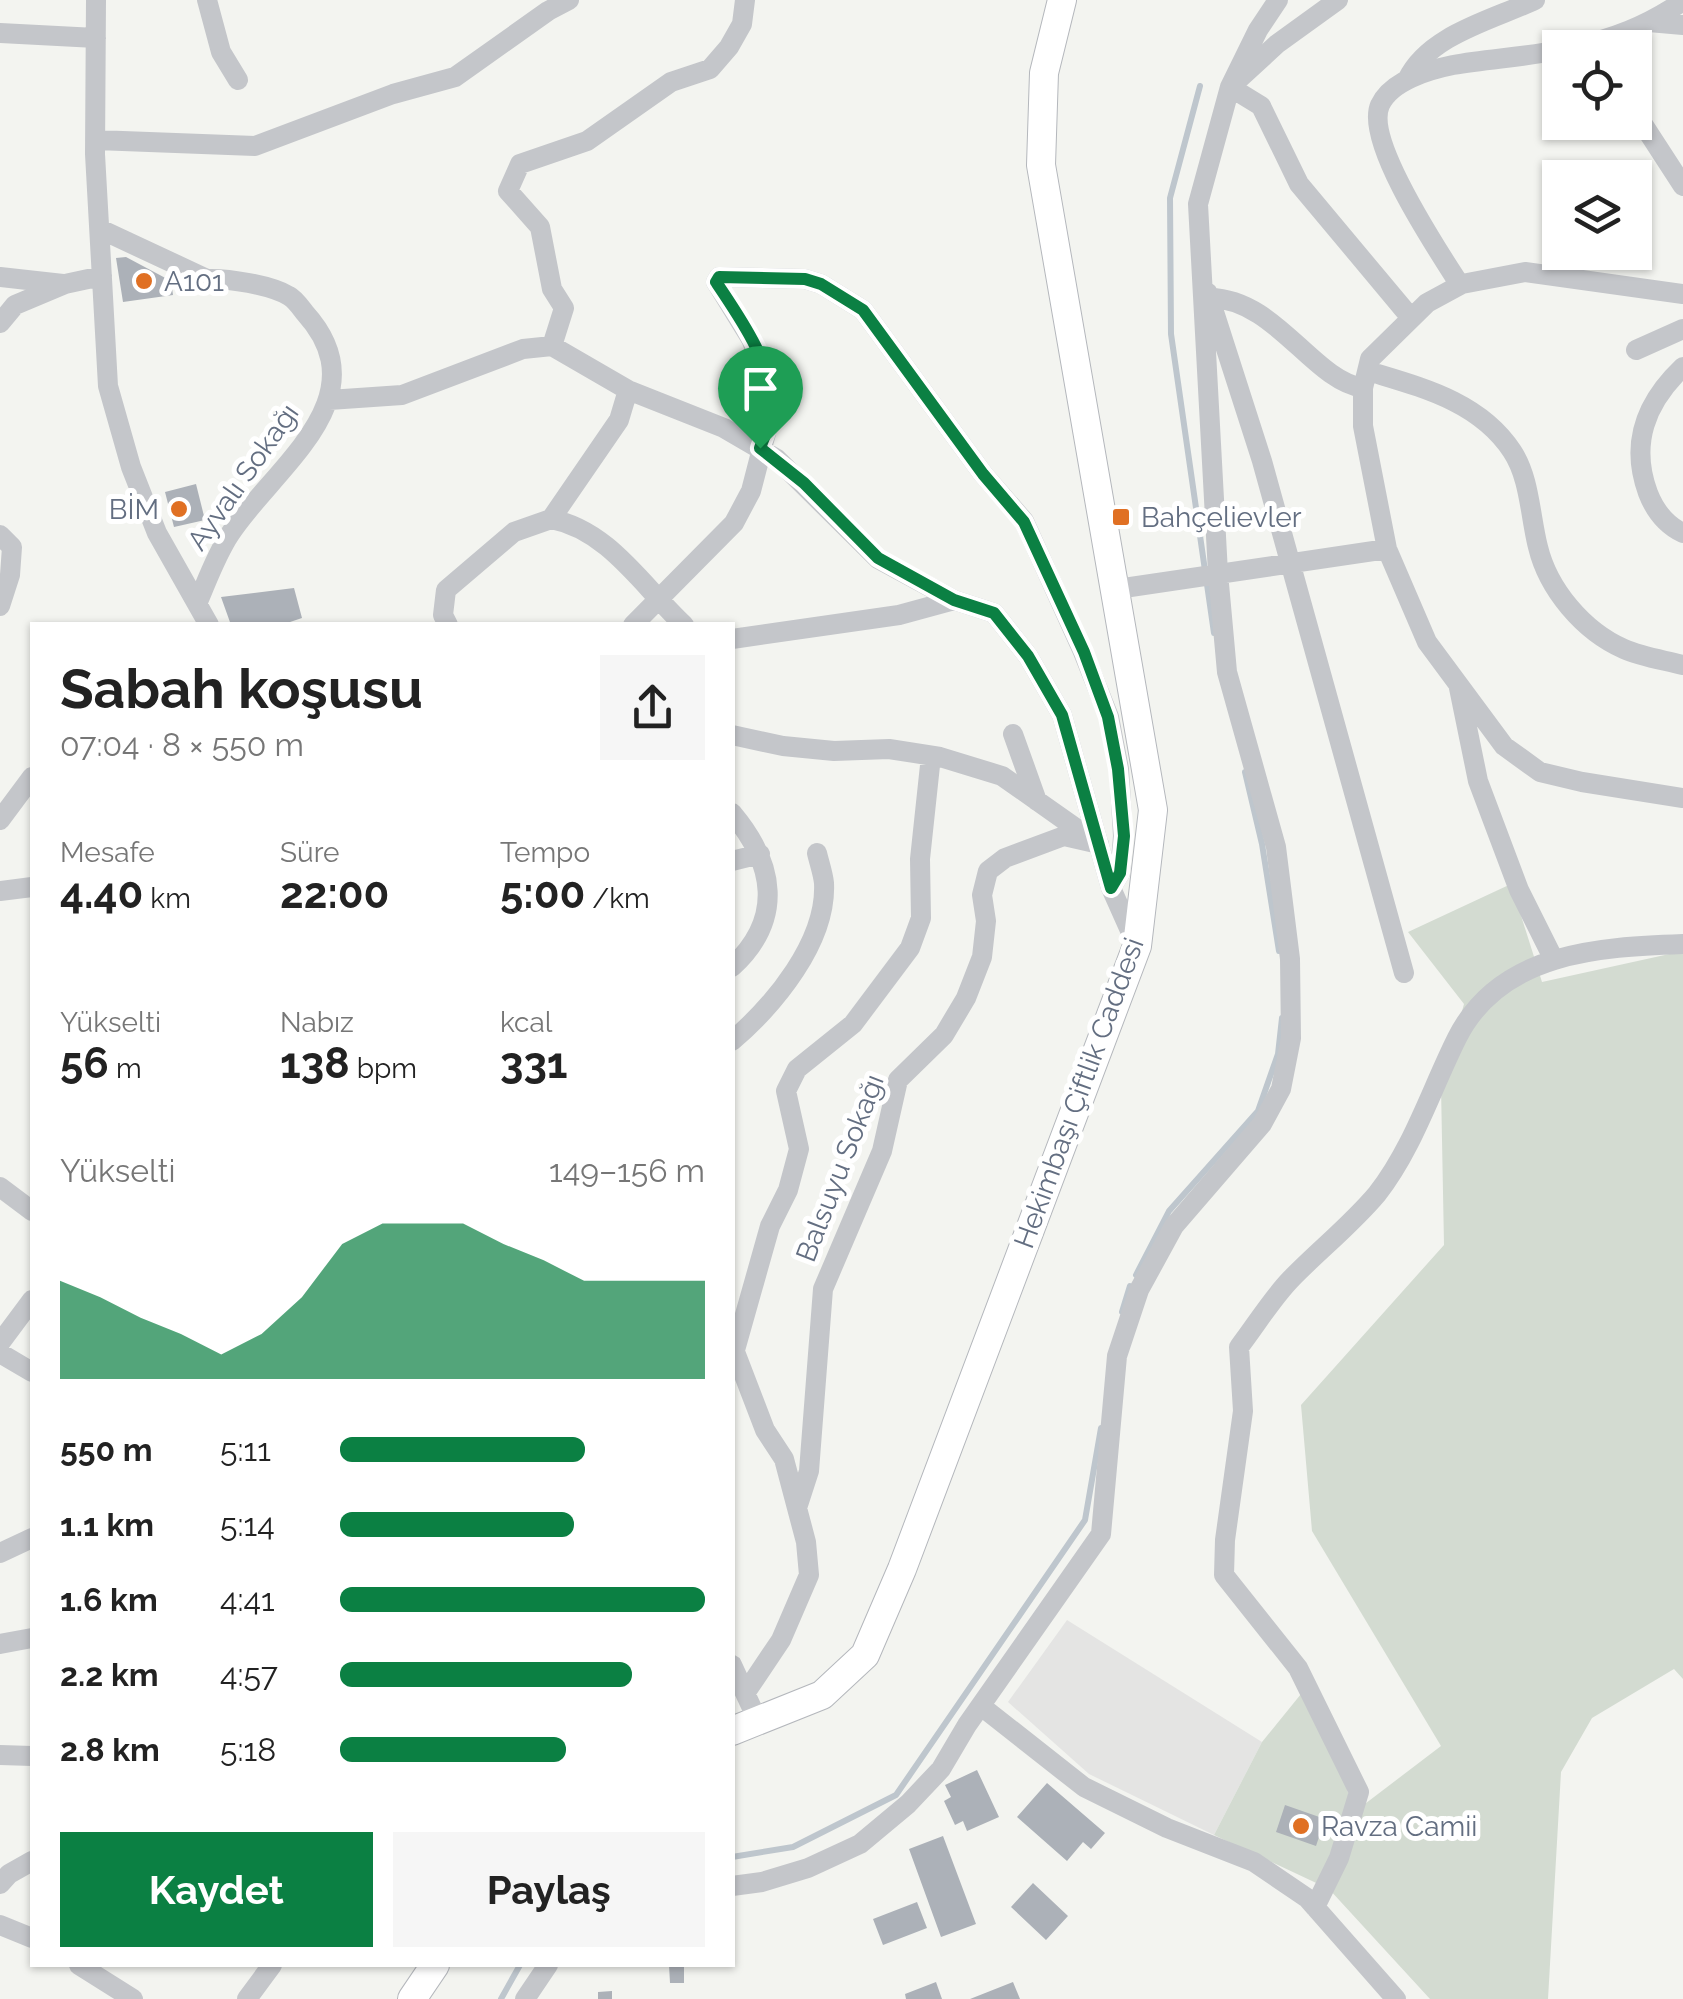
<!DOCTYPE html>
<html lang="tr">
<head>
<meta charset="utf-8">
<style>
  body { margin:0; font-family:Raleway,sans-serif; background:#f6f6f6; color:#222; height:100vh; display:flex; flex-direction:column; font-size:38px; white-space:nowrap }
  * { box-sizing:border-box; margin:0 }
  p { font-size:32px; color:#767676 }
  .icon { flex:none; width:55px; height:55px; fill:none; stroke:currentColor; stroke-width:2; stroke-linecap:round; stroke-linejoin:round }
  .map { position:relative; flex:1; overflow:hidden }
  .drawer { position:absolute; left:30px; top:622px; width:705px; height:1345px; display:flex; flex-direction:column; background:#fff; border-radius:0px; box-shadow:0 2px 8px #0004 }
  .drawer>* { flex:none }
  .tools { position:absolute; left:1542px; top:30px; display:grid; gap:20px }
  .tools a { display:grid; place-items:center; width:110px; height:110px; border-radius:0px; background:#fff; box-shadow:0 2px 8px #0004; font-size:50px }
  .pin { position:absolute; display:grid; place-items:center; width:85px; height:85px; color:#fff; margin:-102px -42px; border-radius:50% 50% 50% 0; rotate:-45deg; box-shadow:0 0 10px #0007 }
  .pin .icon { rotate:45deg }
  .round { display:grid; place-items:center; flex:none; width:105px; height:105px; border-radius:0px; background:#f6f6f6 }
  .head { display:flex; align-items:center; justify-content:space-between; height:170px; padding:0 30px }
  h1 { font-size:55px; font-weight:700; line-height:75px }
  .stats { display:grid; grid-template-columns:repeat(3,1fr); gap:15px; height:170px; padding:10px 30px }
  .stats div { display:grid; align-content:center }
  .stats b { font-size:42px; font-weight:700 }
  .stats small { font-size:28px; font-weight:400 }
  .stats p { font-size:28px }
  .chart { height:280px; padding:20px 30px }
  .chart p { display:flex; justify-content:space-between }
  .chart svg { width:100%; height:180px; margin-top:10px; fill:#0b8043; opacity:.7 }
  .primary-button { display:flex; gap:20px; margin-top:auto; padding:20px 30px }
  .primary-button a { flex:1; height:115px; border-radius:0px; background:#0b8043; color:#fff; font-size:40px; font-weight:700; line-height:115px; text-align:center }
  .primary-button a+a { background:#f6f6f6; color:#222 }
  ul { padding:0 30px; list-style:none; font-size:32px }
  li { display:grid; grid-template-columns:160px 120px 1fr; align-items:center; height:75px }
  li i { height:25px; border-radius:12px; background:#0b8043 }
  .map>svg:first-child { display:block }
  .built { fill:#e4e4e3 }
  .green { fill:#d3dbd1 }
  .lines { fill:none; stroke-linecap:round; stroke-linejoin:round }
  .stream { stroke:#bec6cd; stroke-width:6 }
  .building { fill:#acb1b8 }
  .major-casing { stroke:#b4b7bc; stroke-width:30 }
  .minor { stroke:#c4c6ca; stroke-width:20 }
  .major { stroke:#fff; stroke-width:28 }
  .route-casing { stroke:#fff; stroke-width:20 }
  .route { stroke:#0b8043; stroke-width:12 }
  .poi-dot { fill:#e07023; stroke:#fff; stroke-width:4 }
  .labels { text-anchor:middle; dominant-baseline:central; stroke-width:10; stroke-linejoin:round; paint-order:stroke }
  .poi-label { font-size:28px; fill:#636e81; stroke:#fff; text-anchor:start }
  .street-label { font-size:28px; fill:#636e81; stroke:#fff }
</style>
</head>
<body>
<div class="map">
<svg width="1683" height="1999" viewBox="0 0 1683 1999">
  <rect width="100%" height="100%" fill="#f3f4f0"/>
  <path class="built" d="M 1067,1620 L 1262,1742 L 1214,1835 L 1089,1774 L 1008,1702 Z"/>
  <path class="green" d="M 1511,884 L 1542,982 L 1683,951 L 1683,1679 L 1674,1669 L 1592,1718 L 1561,1772 L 1548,1999 L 1430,1999 L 1329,1889 L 1214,1835 L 1262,1742 L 1301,1694 L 1336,1744 L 1353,1813 L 1441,1746 L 1312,1531 L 1301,1405 L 1444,1245 L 1441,1087 L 1464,1004 L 1408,932 Z"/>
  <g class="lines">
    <path class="stream" d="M 1200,86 L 1170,198 L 1171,334 L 1214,633
      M 1245,772 L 1262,844 L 1279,951
      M 1136,1275 L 1169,1211 L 1258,1111 L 1278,1054 L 1282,1018
      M 1122,1312 L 1130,1286
      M 732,1857 L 793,1847 L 896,1795 L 1085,1520 L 1101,1428
      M 501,1999 L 520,1965"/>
  </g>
  <path class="building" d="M 126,257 L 171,281 L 173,295 L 123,302 L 116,258 Z
    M 196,484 L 205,520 L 174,527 L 165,492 Z
    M 294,588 L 302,618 L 281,625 L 231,625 L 221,597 Z
    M 977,1770 L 999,1817 L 967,1831 L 963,1821 L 955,1825 L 944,1801 L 951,1797 L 945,1785 Z
    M 1047,1783 L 1105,1833 L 1091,1849 L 1083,1842 L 1067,1861 L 1017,1817 Z
    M 1285,1805 L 1325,1819 L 1316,1846 L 1276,1832 Z
    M 943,1836 L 976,1924 L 941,1937 L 909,1849 Z
    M 1033,1883 L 1068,1916 L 1046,1940 L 1011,1907 Z
    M 917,1902 L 927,1928 L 883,1945 L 873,1919 Z
    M 669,1965 L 684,1965 L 684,1983 L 670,1983 Z
    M 936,1982 L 942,1999 L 906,1999 L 905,1994 Z
    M 1013,1982 L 1020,1999 L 970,1999 Z
    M 612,1991 L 612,1999 L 598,1999 L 598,1992 Z"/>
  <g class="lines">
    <defs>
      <path id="major" d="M 732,1731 L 822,1695 L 865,1655 L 902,1569 L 1137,946 L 1153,810 L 1041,165 L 1044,73 L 1062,0
        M 412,1999 L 435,1965"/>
    </defs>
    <use href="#major" class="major-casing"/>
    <path class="minor" d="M 96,0 L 95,154 L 108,386 L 131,467 L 157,533 L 209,625
      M 207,0 L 221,52 L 238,80
      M 1649,22 L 1683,25
      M 0,33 L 96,38
      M 1570,48 C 1612,39 1647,26 1683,1
      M 1239,79 L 1277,44 L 1338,0
      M 1407,80 C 1428,35 1492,20 1535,0
      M 1230,87 L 1261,106 L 1299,184 L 1411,318
      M 1635,112 L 1683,186
      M 96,140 L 255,146 L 393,94 L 455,77 L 548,11 L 569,0
      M 100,229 L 207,279 C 227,278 271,285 289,296 C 295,299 301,308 305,313 C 382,398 274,467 230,534 C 216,555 207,581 197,604
      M 0,277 L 63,284
      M 1460,285 C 1439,252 1364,141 1380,105 C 1391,81 1428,70 1453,65 C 1488,59 1524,57 1560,50
      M 1208,293 L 1262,461 L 1404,973
      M 1210,298 C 1276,299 1312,380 1363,388
      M 0,323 L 15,305 L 65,284 L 102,276
      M 552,346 L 564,308 L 552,289 L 540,227 L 508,191 L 520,164 L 587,141 L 671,82 L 710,69 L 729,47 L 742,24 L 745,0
      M 1636,350 L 1683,329
      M 1683,367 C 1645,403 1630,444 1648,493 C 1655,511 1666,525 1683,533
      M 1368,371 C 1420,387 1479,401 1512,451 C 1530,478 1530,516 1538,547 C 1548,589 1583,631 1624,649 C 1642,657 1664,660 1683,665
      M 329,400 L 402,395 L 523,349 L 552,346 L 628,390 L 724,428 L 777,459 L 878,559 L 954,600
      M 551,519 C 609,530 643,587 684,625
      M 0,535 L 12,547 L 10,575 L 0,606
      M 1387,549 L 1363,426 L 1363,388 L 1370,359 L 1427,303 L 1462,284 L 1525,272 L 1683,294
      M 1117,589 L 1387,549 L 1427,642 L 1504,746 L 1540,772 L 1582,782 L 1683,798
      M 448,625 L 443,615 L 446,590 L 514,532 L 551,519 L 619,420 L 628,390
      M 633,625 L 734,523 L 751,491 L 773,406 L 771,386 L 751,339 L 716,282 L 719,277 L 805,279 L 821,284 L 863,310 L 983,474 L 1024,521 L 1083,652 L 1109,717 L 1119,769 L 1123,836 L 1120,873 L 1111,888
      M 732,639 L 899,615 L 954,600 L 994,613 L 1028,656 L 1062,715 L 1111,888 L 1136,944
      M 1459,688 L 1478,781 L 1519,890 L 1553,958
      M 1013,734 L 1037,801
      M 732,735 L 783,746 L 834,751 L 889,749 L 940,757 L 1002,776 L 1087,836
      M 732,813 C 775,864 784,919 732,967
      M 0,820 L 32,777
      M 732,861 L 760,854
      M 0,891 L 32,887
      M 732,1041 C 774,1005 827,942 824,883 C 823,873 819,862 817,853
      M 0,1187 L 32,1211
      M 0,1343 L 32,1300
      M 732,1344 L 765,1430 L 784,1459 L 806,1542 L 809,1575 L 781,1640 L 746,1692
      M 735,1350 L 770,1226 L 788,1190 L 799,1149 L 786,1091 L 797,1069 L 853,1024 L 910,948 L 921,918 L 920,859 L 931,756
      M 0,1353 L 32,1372
      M 797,1508 L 809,1471 L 823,1289 L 882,1151 L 898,1080 L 944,1035 L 966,998 L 982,957 L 986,921 L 982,895 L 988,871 L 1005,858 L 1064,836 L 1099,844
      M 0,1553 L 32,1538
      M 0,1644 L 32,1638
      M 732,1665 L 758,1721
      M 981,1706 L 1084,1787 L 1167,1828 L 1254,1862 L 1307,1898 L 1396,1999
      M 0,1755 L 32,1756
      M 0,1884 L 9,1874 L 32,1861
      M 732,1886 L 762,1882 L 808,1868 L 860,1844 L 908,1804 L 941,1769 L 967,1725 L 1101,1534 L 1117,1356 L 1139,1290 L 1174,1226 L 1262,1124 L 1281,1089 L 1291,1038 L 1290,959 L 1276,847 L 1227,672 L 1218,573 L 1198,204 L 1230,87 L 1258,30 L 1278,0
      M 1315,1907 L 1339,1858 L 1359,1792 L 1298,1668 L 1224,1575 L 1225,1540 L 1243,1411 L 1239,1347 C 1256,1325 1271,1300 1290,1280 C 1318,1251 1351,1225 1377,1194 C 1413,1148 1431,1090 1457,1038 C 1500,952 1599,947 1683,944
      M 0,1925 L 32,1938
      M 79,1965 L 133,1999
      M 247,1999 L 272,1965
      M 525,1999 L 548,1965"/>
    <use href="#major" class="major"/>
  </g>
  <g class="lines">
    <defs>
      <path id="route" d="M 719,277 L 805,279 L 821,284 L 863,310 L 983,474 L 1024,522 L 1084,652 L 1108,717 L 1118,769 L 1124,836 L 1120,873 L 1111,888 L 1062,715 L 1028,656 L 994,613 L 954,600 L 878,558 L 804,483 L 760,448 C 765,434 773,418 773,403 C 772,364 737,313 716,282 Z"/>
    </defs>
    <use href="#route" class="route-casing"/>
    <use href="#route" class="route"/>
  </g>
  <g class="poi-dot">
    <circle cx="144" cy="281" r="10"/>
    <circle cx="179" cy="509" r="10"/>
    <rect x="1111" y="507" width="20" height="20" rx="5"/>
    <circle cx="1301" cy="1826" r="10"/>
  </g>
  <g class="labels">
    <g class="poi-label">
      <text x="164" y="281">A101</text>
      <text x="159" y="509" text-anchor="end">BİM</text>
      <text x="1141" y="517">Bahçelievler</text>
      <text x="1321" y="1826">Ravza Camii</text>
    </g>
    <g class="street-label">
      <text transform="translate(243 477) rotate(-55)">Ayvalı Sokağı</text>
      <text transform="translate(1079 1093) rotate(-70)">Hekimbaşı Çiftlik Caddesi</text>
      <text transform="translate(840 1168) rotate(-69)">Balsuyu Sokağı</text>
    </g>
  </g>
</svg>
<div class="tools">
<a><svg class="icon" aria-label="locate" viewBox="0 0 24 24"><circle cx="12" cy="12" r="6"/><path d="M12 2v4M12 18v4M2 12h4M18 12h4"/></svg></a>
<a><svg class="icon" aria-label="layers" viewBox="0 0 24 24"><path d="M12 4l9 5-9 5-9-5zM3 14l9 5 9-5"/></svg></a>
</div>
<div class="pin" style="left:760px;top:448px;background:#1e9e55"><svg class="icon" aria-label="arrive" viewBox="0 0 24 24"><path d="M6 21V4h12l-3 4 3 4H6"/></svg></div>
<section class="drawer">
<div class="head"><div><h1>Sabah koşusu</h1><p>07:04 · 8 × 550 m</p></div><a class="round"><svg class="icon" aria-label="share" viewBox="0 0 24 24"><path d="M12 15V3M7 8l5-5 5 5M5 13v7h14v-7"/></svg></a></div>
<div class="stats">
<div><p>Mesafe</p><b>4.40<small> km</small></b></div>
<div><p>Süre</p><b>22:00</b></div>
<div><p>Tempo</p><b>5:00<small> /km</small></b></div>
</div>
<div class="stats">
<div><p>Yükselti</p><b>56<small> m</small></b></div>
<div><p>Nabız</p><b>138<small> bpm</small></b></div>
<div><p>kcal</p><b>331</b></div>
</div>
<div class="chart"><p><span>Yükselti</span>149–156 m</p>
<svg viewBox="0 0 160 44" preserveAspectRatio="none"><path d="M0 44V20L10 24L20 29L30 33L40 38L50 33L60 24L70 11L80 6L90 6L100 6L110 11L120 15L130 20L140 20L150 20L160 20V44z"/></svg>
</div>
<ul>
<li><b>550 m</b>5:11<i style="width:67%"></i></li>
<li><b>1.1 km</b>5:14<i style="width:64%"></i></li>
<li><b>1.6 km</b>4:41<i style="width:100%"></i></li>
<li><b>2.2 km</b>4:57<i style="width:80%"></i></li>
<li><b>2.8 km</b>5:18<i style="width:62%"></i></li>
</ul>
<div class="primary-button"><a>Kaydet</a><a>Paylaş</a></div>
</section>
</div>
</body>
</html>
